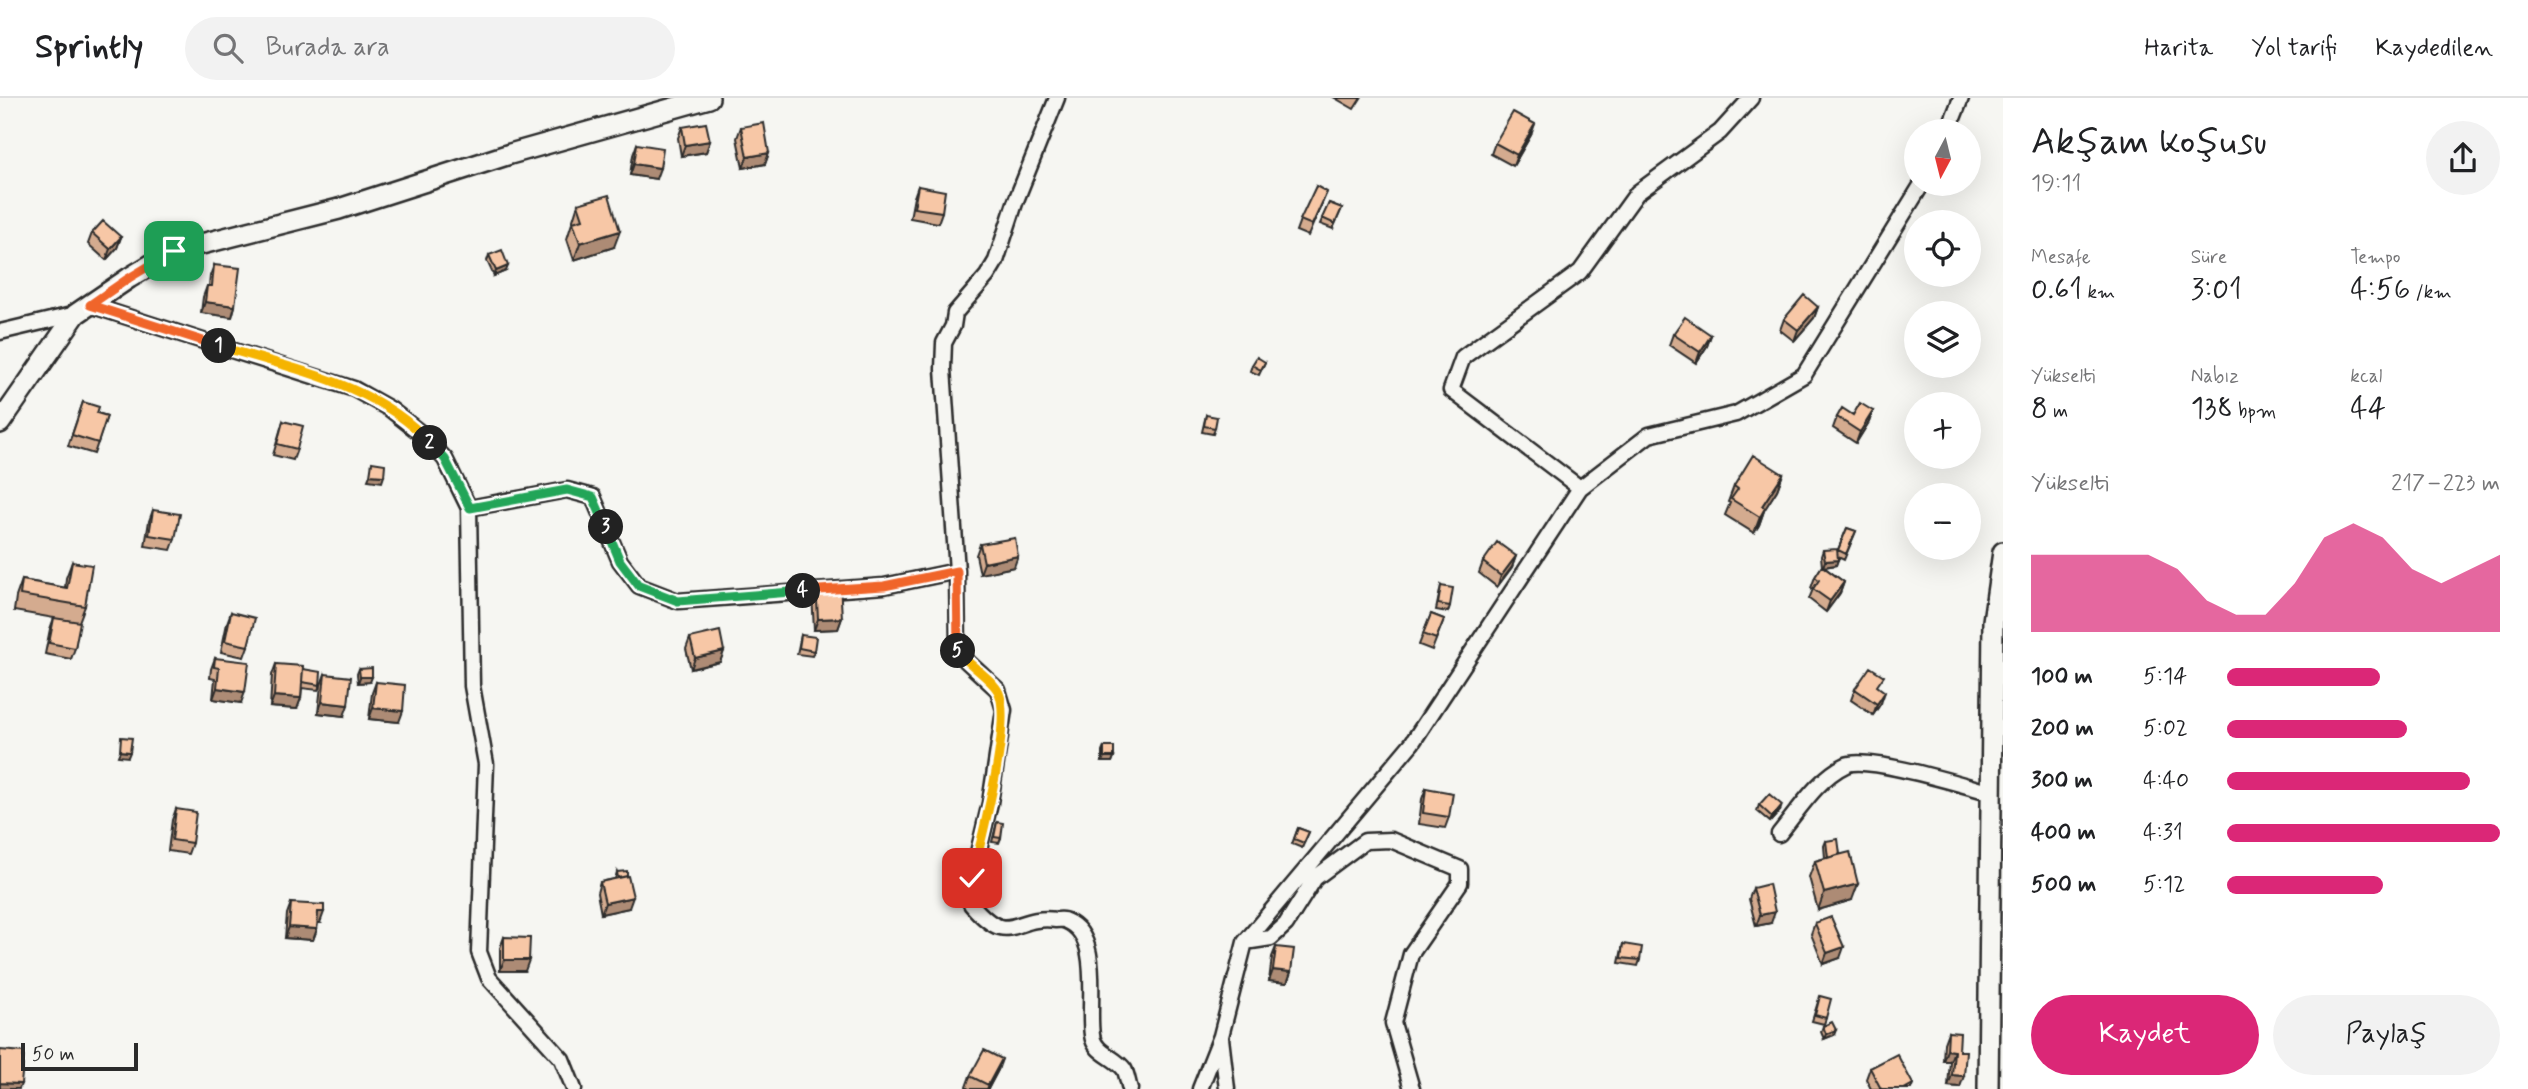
<!DOCTYPE html>
<html lang="tr">
<head>
<meta charset="utf-8">
<style>
  body { margin:0; font-family:Mynerve,sans-serif; background:#f2f2f2; color:#202124; height:100vh; display:flex; flex-direction:column; font-size:26px; white-space:nowrap }
  * { box-sizing:border-box; margin:0 }
  p { font-size:23px; color:#757577 }
  .icon { flex:none; width:38px; height:38px; fill:none; stroke:currentColor; stroke-width:2; stroke-linecap:round; stroke-linejoin:round }
  .map { position:relative; flex:1; overflow:hidden }
  .panel { display:flex; flex-direction:column; background:#fff; width:525px }
  .panel>* { flex:none }
  .needle { width:46px; rotate:187deg }
  .buttons { position:absolute; left:1904px; top:21px; display:grid; gap:14px }
  .buttons a { display:grid; place-items:center; width:77px; height:77px; border-radius:50%; background:#fff; box-shadow:0 7px 28px #0002; font-size:35px }
  .scale { position:absolute; left:21px; bottom:18px; width:117px; box-sizing:border-box; padding-left:7px; border:4px solid #2b2b2b; border-top:0; font-size:19px; line-height:24px; white-space:nowrap; color:#2b2b2b; -webkit-text-stroke:5px #f6f6f2; paint-order:stroke }
  .pin { position:absolute; display:grid; place-items:center; width:60px; height:60px; color:#fff; margin:-30px; border-radius:14px; box-shadow:0 4px 10px #0006 }
  .km { position:absolute; width:35px; height:35px; margin:-18px; border-radius:50%; background:#222; color:#fff; font-size:19px; line-height:35px; text-align:center }
  .round { display:grid; place-items:center; flex:none; width:74px; height:74px; border-radius:37px; background:#f2f2f2 }
  .headline { display:flex; align-items:center; justify-content:space-between; height:119px; padding:0 28px }
  h1 { font-size:38px; font-weight:600; line-height:52px }
  .metrics { display:grid; grid-template-columns:repeat(3,1fr); gap:10px; height:119px; padding:7px 28px }
  .metrics div { display:grid; align-content:center }
  .metrics b { font-size:30px; font-weight:600 }
  .metrics small { font-size:19px; font-weight:400 }
  .metrics p { font-size:19px }
  .chart { height:196px; padding:14px 28px }
  .chart p { display:flex; justify-content:space-between }
  .chart svg { width:100%; height:126px; margin-top:7px; fill:#db2777; opacity:.7 }
  .action { display:flex; gap:14px; margin-top:auto; padding:14px 28px }
  .action a { flex:1; height:80px; border-radius:42px; background:#db2777; color:#fff; font-size:28px; font-weight:600; line-height:80px; text-align:center }
  .action a+a { background:#f2f2f2; color:#202124 }
  ul { padding:0 28px; list-style:none; font-size:23px }
  li { display:grid; grid-template-columns:112px 84px 1fr; align-items:center; height:52px }
  li i { height:18px; border-radius:9px; background:#db2777 }
  header { display:flex; align-items:center; gap:42px; box-sizing:border-box; height:98px; padding:0 35px; background:#fff; border-bottom:2px solid #e0e0e0 }
  header strong { font-size:33px }
  nav { display:flex; gap:38px; margin-inline-start:auto; font-size:24px }
  .search { width:490px; height:63px; background:#f2f2f2; display:flex; align-items:center; gap:18px; box-sizing:border-box; padding:0 24px; border-radius:38px; color:#757577; font-size:26px }
  main { display:flex; flex:1; min-height:0 }
  .map>svg:first-child { display:block }
  .lines { fill:none; stroke-linecap:round; stroke-linejoin:round }
  .street-casing { stroke:#2b2b2b; stroke-width:19 }
  .secondary-casing { stroke:#2b2b2b; stroke-width:24 }
  .street { stroke:#f6f6f2; stroke-width:14 }
  .secondary { stroke:#f6f6f2; stroke-width:19 }
  .wall { fill:#d4ab8f; stroke:#2b2b2b; stroke-width:2 }
  .shaded-wall { fill:#ad8b74; stroke:#2b2b2b; stroke-width:2 }
  .building { fill:#f7c7a6; stroke:#2b2b2b; stroke-width:2 }
  .split-1-casing { stroke:#fff; stroke-width:14 }
  .split-2-casing { stroke:#fff; stroke-width:14 }
  .split-3-casing { stroke:#fff; stroke-width:14 }
  .split-4-casing { stroke:#fff; stroke-width:14 }
  .split-5-casing { stroke:#fff; stroke-width:14 }
  .split-6-casing { stroke:#fff; stroke-width:14 }
  .split-1 { stroke:#f0652b; stroke-width:9 }
  .split-2 { stroke:#f5b400; stroke-width:9 }
  .split-3 { stroke:#22a559; stroke-width:9 }
  .split-4 { stroke:#22a559; stroke-width:9 }
  .split-5 { stroke:#f0652b; stroke-width:9 }
  .split-6 { stroke:#f5b400; stroke-width:9 }
</style>
</head>
<body>
<header>
<strong>Sprintly</strong>
<div class="search"><svg class="icon" aria-label="search" viewBox="0 0 24 24"><circle cx="10" cy="10" r="6"/><path d="M15 15l6 6"/></svg>Burada ara</div>
<nav><a>Harita</a><a>Yol tarifi</a><a>Kaydedilen</a></nav>
</header>
<main>
<div class="map">
<svg width="2003" height="991" viewBox="0 0 2003 991">
  <rect width="100%" height="100%" fill="#f6f6f2"/>
  <filter id="ink" filterUnits="userSpaceOnUse"><feTurbulence type="fractalNoise" baseFrequency=".0143" numOctaves="2"/><feDisplacementMap in="SourceGraphic" scale="14" xChannelSelector="R" yChannelSelector="G"/><feConvolveMatrix kernelMatrix="1 2 1 2 8 2 1 2 1" color-interpolation-filters="sRGB"/></filter>
  <g filter="url(#ink)">
    <g class="lines">
      <defs>
        <path id="street" d="M 1057,0 L 1015,105 L 996,163 L 987,178 L 955,215 L 953,228 L 944,245 L 943,271 L 957,473 L 958,555 L 998,592 L 1004,612 L 990,705 L 972,780 L 971,806 C 1010,852 1013,816 1056,822 C 1059,822 1063,821 1066,823 C 1103,838 1087,905 1092,937 C 1094,955 1114,958 1124,971 C 1127,976 1128,985 1130,991
          M 1948,33 L 1961,0
          M 90,207 L 354,291 L 390,311 L 423,337 L 445,361 L 469,410 L 472,588 L 486,666 L 479,854 L 489,880 L 562,961 L 574,991
          M 0,234 L 76,216
          M 1580,390 L 1451,292 L 1463,259 L 1580,174 L 1637,95 L 1720,34 L 1751,0
          M 469,410 L 567,392 L 593,399 L 620,463 L 639,488 L 678,503 L 884,488 L 957,473
          M 1779,736 C 1798,713 1818,680 1846,667 C 1866,657 1966,688 1992,695
          M 1245,844 L 1271,840 L 1286,826 L 1315,780 L 1365,743 L 1391,742 L 1460,771 L 1460,785 L 1411,856 L 1393,925 L 1412,991
          M 1221,940 L 1227,991
          M 1200,991 L 1221,938 L 1245,844 L 1412,645 L 1580,390 L 1649,337 L 1736,316 L 1804,277 L 1922,86"/>
        <path id="secondary" d="M 0,325 L 76,216 L 129,180 L 174,153 L 339,111 L 510,56 L 709,0
          M 1988,991 L 1993,523 L 2003,454"/>
      </defs>
      <use href="#street" class="street-casing"/>
      <use href="#secondary" class="secondary-casing"/>
      <use href="#street" class="street"/>
      <use href="#secondary" class="secondary"/>
    </g>
    <path class="wall" d="M 1335,0 L 1361,0 L 1354,11 Z
      M 682,29 L 710,43 L 706,54 L 681,58 L 678,40 Z
      M 741,29 L 769,55 L 765,66 L 743,70 L 737,40 Z
      M 1531,37 L 1513,68 L 1491,56 L 1495,45 Z
      M 637,46 L 656,81 L 630,77 L 633,57 Z
      M 918,88 L 942,114 L 938,125 L 910,120 L 914,99 Z
      M 1327,94 L 1308,138 L 1296,133 L 1300,122 Z
      M 1329,105 L 1342,110 L 1333,131 L 1320,126 Z
      M 578,106 L 614,149 L 574,162 L 567,141 Z
      M 92,135 L 121,139 L 117,150 L 106,162 L 88,146 Z
      M 489,157 L 506,173 L 494,178 L 487,163 Z
      M 214,167 L 235,208 L 232,219 L 201,215 L 203,199 L 207,188 L 209,188 L 210,178 Z
      M 1818,209 L 1814,220 L 1794,243 L 1780,232 L 1784,221 Z
      M 1673,236 L 1711,237 L 1707,248 L 1696,265 L 1669,247 Z
      M 1265,264 L 1259,277 L 1250,273 L 1252,267 Z
      M 83,304 L 97,315 L 107,318 L 94,356 L 68,348 Z
      M 1873,313 L 1869,324 L 1856,345 L 1833,330 L 1837,319 Z
      M 1206,317 L 1215,330 L 1213,336 L 1202,334 Z
      M 283,323 L 297,351 L 293,362 L 273,357 Z
      M 1783,376 L 1777,392 L 1765,410 L 1759,427 L 1754,435 L 1725,417 L 1730,405 L 1728,404 L 1734,388 Z
      M 153,412 L 175,441 L 171,452 L 145,448 L 149,423 Z
      M 1847,430 L 1856,433 L 1844,462 L 1838,459 L 1836,467 L 1824,469 L 1844,484 L 1840,495 L 1826,514 L 1809,501 L 1813,491 L 1811,490 L 1815,479 L 1822,468 L 1821,458 L 1823,452 L 1837,454 Z
      M 980,446 L 1014,469 L 980,476 L 976,457 Z
      M 1516,458 L 1512,469 L 1497,489 L 1479,475 L 1483,464 Z
      M 72,464 L 85,508 L 79,524 L 75,550 L 71,561 L 45,556 L 50,531 L 54,520 L 14,513 L 16,499 L 22,482 L 65,490 L 66,480 Z
      M 816,485 L 842,520 L 838,531 L 814,532 L 812,496 Z
      M 1441,488 L 1450,508 L 1448,514 L 1436,512 Z
      M 231,514 L 248,548 L 244,559 L 221,554 L 227,525 Z
      M 1431,516 L 1444,521 L 1432,552 L 1419,547 Z
      M 801,537 L 814,553 L 812,558 L 797,556 Z
      M 690,540 L 724,553 L 720,564 L 691,571 L 686,551 Z
      M 215,560 L 241,605 L 213,601 L 215,581 L 210,580 L 211,571 Z
      M 276,566 L 320,587 L 318,592 L 302,590 L 301,600 L 297,611 L 270,609 L 272,577 Z
      M 359,571 L 370,584 L 358,585 L 357,576 Z
      M 325,576 L 344,618 L 318,615 L 321,587 Z
      M 376,584 L 399,624 L 369,621 L 372,595 Z
      M 1855,591 L 1881,605 L 1873,617 L 1851,602 Z
      M 1104,649 L 1114,659 L 1112,664 L 1102,664 L 1102,654 Z
      M 1426,690 L 1449,719 L 1445,730 L 1419,726 L 1422,701 Z
      M 1759,707 L 1780,713 L 1770,724 L 1757,713 Z
      M 176,711 L 192,745 L 188,756 L 168,753 L 172,722 Z
      M 997,724 L 1001,740 L 999,745 L 992,744 Z
      M 1298,730 L 1309,734 L 1302,750 L 1292,746 Z
      M 1826,743 L 1840,756 L 1852,802 L 1818,812 L 1809,779 L 1815,763 L 1825,760 L 1824,748 Z
      M 617,774 L 629,810 L 601,816 L 597,795 L 600,784 L 615,781 Z
      M 1753,790 L 1771,825 L 1756,828 L 1749,801 Z
      M 291,805 L 320,825 L 318,825 L 317,831 L 313,842 L 285,840 L 287,816 Z
      M 1815,825 L 1840,860 L 1823,866 L 1811,836 Z
      M 504,839 L 525,873 L 500,873 L 500,850 Z
      M 1623,846 L 1640,862 L 1638,868 L 1619,865 Z
      M 1276,849 L 1291,874 L 1287,885 L 1269,883 L 1272,859 Z
      M 1818,904 L 1826,920 L 1824,926 L 1812,923 Z
      M 1823,928 L 1834,937 L 1824,941 L 1821,934 Z
      M 1948,934 L 1959,953 L 1960,989 L 1948,988 L 1950,963 L 1943,963 L 1944,945 Z
      M 1870,970 L 1913,986 L 1911,991 L 1871,991 L 1866,981 Z
      M 998,972 L 988,991 L 969,991 L 966,989 L 970,978 Z"/>
    <path class="shaded-wall" d="M 1535,26 L 1531,37 L 1513,68 L 1517,57 Z
      M 710,43 L 706,54 L 681,58 L 685,47 Z
      M 769,55 L 765,66 L 743,70 L 747,59 Z
      M 634,66 L 660,70 L 656,81 L 630,77 Z
      M 620,133 L 614,149 L 574,162 L 580,145 Z
      M 121,139 L 117,150 L 106,162 L 110,151 Z
      M 508,168 L 506,173 L 494,178 L 496,173 Z
      M 205,204 L 235,208 L 232,219 L 201,215 Z
      M 1818,209 L 1814,220 L 1794,243 L 1798,232 Z
      M 1711,237 L 1707,248 L 1696,265 L 1700,254 Z
      M 1873,313 L 1869,324 L 1856,345 L 1860,334 Z
      M 1783,376 L 1777,392 L 1760,419 L 1762,408 Z
      M 370,377 L 384,378 L 382,384 L 368,382 Z
      M 1765,410 L 1759,427 L 1754,435 L 1760,419 Z
      M 1018,458 L 1014,469 L 980,476 L 984,465 Z
      M 1516,458 L 1512,469 L 1497,489 L 1501,478 Z
      M 1838,462 L 1836,467 L 1823,469 L 1825,463 Z
      M 1844,484 L 1840,495 L 1826,514 L 1830,503 Z
      M 842,520 L 838,531 L 814,532 L 818,521 Z
      M 724,553 L 720,564 L 691,571 L 695,560 Z
      M 360,579 L 372,579 L 370,584 L 358,585 Z
      M 217,590 L 245,594 L 241,605 L 213,601 Z
      M 1885,594 L 1881,605 L 1873,617 L 1877,606 Z
      M 274,598 L 301,600 L 297,611 L 270,609 Z
      M 322,604 L 348,607 L 344,618 L 318,615 Z
      M 373,610 L 403,613 L 399,624 L 369,621 Z
      M 120,653 L 130,654 L 128,659 L 118,658 Z
      M 1104,659 L 1114,659 L 1112,664 L 1102,664 Z
      M 1782,707 L 1780,713 L 1770,724 L 1772,719 Z
      M 1858,786 L 1852,802 L 1818,812 L 1824,795 Z
      M 633,799 L 629,810 L 601,816 L 605,805 Z
      M 318,814 L 324,814 L 320,825 L 314,825 Z
      M 1775,814 L 1771,825 L 1756,828 L 1760,817 Z
      M 289,829 L 317,831 L 313,842 L 285,840 Z
      M 1844,849 L 1840,860 L 1823,866 L 1827,855 Z
      M 504,862 L 529,862 L 525,873 L 500,873 Z
      M 1273,872 L 1291,874 L 1287,885 L 1269,883 Z
      M 1836,932 L 1834,937 L 1824,941 L 1826,936 Z
      M 1947,952 L 1954,953 L 1950,963 L 1943,963 Z
      M 1002,961 L 998,972 L 988,991 L 987,991 Z
      M 1952,977 L 1964,978 L 1960,989 L 1948,988 Z
      M 0,985 L 21,986 L 19,991 L 0,991 Z"/>
    <path class="building" d="M 1513,14 L 1535,26 L 1517,57 L 1495,45 Z
      M 706,25 L 710,43 L 685,47 L 682,29 Z
      M 764,25 L 769,55 L 747,59 L 741,29 Z
      M 637,46 L 663,50 L 660,70 L 634,66 Z
      M 918,88 L 945,93 L 942,114 L 914,110 Z
      M 1316,88 L 1327,94 L 1312,127 L 1300,122 Z
      M 609,97 L 620,133 L 580,145 L 573,124 L 583,121 L 578,106 Z
      M 1329,105 L 1342,110 L 1335,126 L 1322,120 Z
      M 103,123 L 121,139 L 110,151 L 92,135 Z
      M 502,152 L 508,168 L 496,173 L 489,157 Z
      M 214,167 L 240,170 L 235,208 L 205,204 L 207,188 L 212,188 Z
      M 1804,197 L 1818,209 L 1798,232 L 1784,221 Z
      M 1685,219 L 1711,237 L 1700,254 L 1673,236 Z
      M 1257,259 L 1265,264 L 1261,272 L 1252,267 Z
      M 83,304 L 99,309 L 97,315 L 107,318 L 98,345 L 72,337 Z
      M 1860,305 L 1873,313 L 1860,334 L 1837,319 L 1842,310 L 1853,317 Z
      M 1206,317 L 1217,319 L 1215,330 L 1204,328 Z
      M 283,323 L 303,328 L 297,351 L 277,346 Z
      M 1753,357 L 1783,376 L 1762,408 L 1765,410 L 1760,419 L 1731,401 L 1738,391 L 1734,388 Z
      M 372,364 L 385,366 L 384,378 L 370,377 Z
      M 153,412 L 180,416 L 175,441 L 149,437 Z
      M 1847,430 L 1856,433 L 1846,456 L 1838,452 Z
      M 1015,440 L 1018,458 L 984,465 L 980,446 Z
      M 1497,444 L 1516,458 L 1501,478 L 1483,464 Z
      M 1837,451 L 1838,462 L 1825,463 L 1823,452 Z
      M 72,464 L 92,467 L 85,508 L 20,497 L 22,482 L 67,490 Z
      M 1822,468 L 1844,484 L 1830,503 L 1813,491 L 1819,482 L 1815,479 Z
      M 840,484 L 842,520 L 818,521 L 816,485 Z
      M 1441,488 L 1453,490 L 1450,508 L 1438,506 Z
      M 231,514 L 255,520 L 248,548 L 225,543 Z
      M 1431,516 L 1444,521 L 1436,541 L 1423,536 Z
      M 54,520 L 80,524 L 75,550 L 49,545 Z
      M 720,533 L 724,553 L 695,560 L 690,540 Z
      M 801,537 L 816,539 L 814,553 L 799,550 Z
      M 215,560 L 249,564 L 245,594 L 217,590 L 219,570 L 214,569 Z
      M 276,566 L 303,568 L 301,600 L 274,598 Z
      M 1870,569 L 1884,578 L 1877,588 L 1885,594 L 1877,606 L 1855,591 Z
      M 372,570 L 372,579 L 360,579 L 359,571 Z
      M 303,571 L 321,574 L 320,587 L 302,584 Z
      M 325,576 L 351,579 L 348,607 L 322,604 Z
      M 376,584 L 405,587 L 403,613 L 373,610 Z
      M 121,639 L 132,640 L 130,654 L 120,653 Z
      M 1104,649 L 1114,649 L 1114,659 L 1104,659 Z
      M 1426,690 L 1453,695 L 1449,719 L 1423,715 Z
      M 1769,696 L 1782,707 L 1772,719 L 1759,707 Z
      M 176,711 L 196,714 L 192,745 L 172,742 Z
      M 997,724 L 1003,725 L 1001,740 L 994,739 Z
      M 1298,730 L 1309,734 L 1304,745 L 1294,741 Z
      M 1838,741 L 1840,756 L 1828,760 L 1826,743 Z
      M 1850,754 L 1858,786 L 1824,795 L 1815,763 Z
      M 627,773 L 627,778 L 618,780 L 617,774 Z
      M 628,778 L 633,799 L 605,805 L 600,784 Z
      M 1769,786 L 1775,814 L 1760,817 L 1753,790 Z
      M 291,805 L 324,807 L 324,814 L 318,814 L 317,831 L 289,829 Z
      M 1831,819 L 1844,849 L 1827,855 L 1815,825 Z
      M 504,839 L 530,840 L 529,862 L 504,862 Z
      M 1623,846 L 1642,849 L 1640,862 L 1621,860 Z
      M 1276,849 L 1294,851 L 1291,874 L 1273,872 Z
      M 1820,898 L 1831,901 L 1826,920 L 1815,917 Z
      M 1832,924 L 1836,932 L 1826,936 L 1823,928 Z
      M 1948,934 L 1960,935 L 1959,953 L 1966,953 L 1964,978 L 1952,977 L 1954,953 L 1947,952 Z
      M 0,952 L 24,954 L 21,986 L 0,985 Z
      M 984,952 L 1002,961 L 988,987 L 970,978 Z
      M 1897,956 L 1913,986 L 1904,991 L 1881,991 L 1870,970 Z"/>
  </g>
  <g class="lines" filter="url(#ink)">
    <defs>
      <path id="split-1" d="M 174,153 L 129,180 L 90,207 L 219,248"/>
      <path id="split-2" d="M 219,248 C 292,271 377,286 430,345"/>
      <path id="split-3" d="M 430,345 L 445,361 L 470,410 L 567,392 L 593,399 L 606,429"/>
      <path id="split-4" d="M 606,429 L 620,463 L 639,488 L 678,503 L 803,493"/>
      <path id="split-5" d="M 803,493 L 884,488 L 957,473 L 958,553"/>
      <path id="split-6" d="M 958,553 C 968,567 993,581 999,595 C 1012,627 981,743 972,780"/>
    </defs>
    <use href="#split-1" class="split-1-casing"/>
    <use href="#split-2" class="split-2-casing"/>
    <use href="#split-3" class="split-3-casing"/>
    <use href="#split-4" class="split-4-casing"/>
    <use href="#split-5" class="split-5-casing"/>
    <use href="#split-6" class="split-6-casing"/>
    <use href="#split-1" class="split-1"/>
    <use href="#split-2" class="split-2"/>
    <use href="#split-3" class="split-3"/>
    <use href="#split-4" class="split-4"/>
    <use href="#split-5" class="split-5"/>
    <use href="#split-6" class="split-6"/>
  </g>
</svg>
<div class="buttons">
<a><svg class="needle" viewBox="-14 -14 28 28"><path d="M0-13l5 13h-10z" fill="#e53935"/><path d="M0 13l5-13h-10z" fill="#757577"/></svg></a>
<a><svg class="icon" aria-label="locate" viewBox="0 0 24 24"><circle cx="12" cy="12" r="6"/><path d="M12 2v4M12 18v4M2 12h4M18 12h4"/></svg></a>
<a><svg class="icon" aria-label="layers" viewBox="0 0 24 24"><path d="M12 4l9 5-9 5-9-5zM3 14l9 5 9-5"/></svg></a>
<a>+</a>
<a>−</a>
</div>
<div class="scale">50 m</div>
<div class="pin" style="left:174px;top:153px;background:#1e9e55"><svg class="icon" aria-label="arrive" viewBox="0 0 24 24"><path d="M6 21V4h12l-3 4 3 4H6"/></svg></div>
<div class="pin" style="left:972px;top:780px;background:#d93025"><svg class="icon" aria-label="check" viewBox="0 0 24 24"><path d="M5 12l5 5 9-10"/></svg></div>
<b class="km" style="left:219px;top:248px">1</b>
<b class="km" style="left:430px;top:345px">2</b>
<b class="km" style="left:606px;top:429px">3</b>
<b class="km" style="left:803px;top:493px">4</b>
<b class="km" style="left:958px;top:553px">5</b>
</div>
<section class="panel">
<div class="headline"><div><h1>Akşam koşusu</h1><p>19:11</p></div><a class="round"><svg class="icon" aria-label="share" viewBox="0 0 24 24"><path d="M12 15V3M7 8l5-5 5 5M5 13v7h14v-7"/></svg></a></div>
<div class="metrics">
<div><p>Mesafe</p><b>0.61<small> km</small></b></div>
<div><p>Süre</p><b>3:01</b></div>
<div><p>Tempo</p><b>4:56<small> /km</small></b></div>
</div>
<div class="metrics">
<div><p>Yükselti</p><b>8<small> m</small></b></div>
<div><p>Nabız</p><b>138<small> bpm</small></b></div>
<div><p>kcal</p><b>44</b></div>
</div>
<div class="chart"><p><span>Yükselti</span>217–223 m</p>
<svg viewBox="0 0 160 44" preserveAspectRatio="none"><path d="M0 44V17L10 17L20 17L30 17L40 17L50 22L60 33L70 38L80 38L90 27L100 11L110 6L120 11L130 22L140 27L150 22L160 17V44z"/></svg>
</div>
<ul>
<li><b>100 m</b>5:14<i style="width:56%"></i></li>
<li><b>200 m</b>5:02<i style="width:66%"></i></li>
<li><b>300 m</b>4:40<i style="width:89%"></i></li>
<li><b>400 m</b>4:31<i style="width:100%"></i></li>
<li><b>500 m</b>5:12<i style="width:57%"></i></li>
</ul>
<div class="action"><a>Kaydet</a><a>Paylaş</a></div>
</section>
</main>
</body>
</html>
